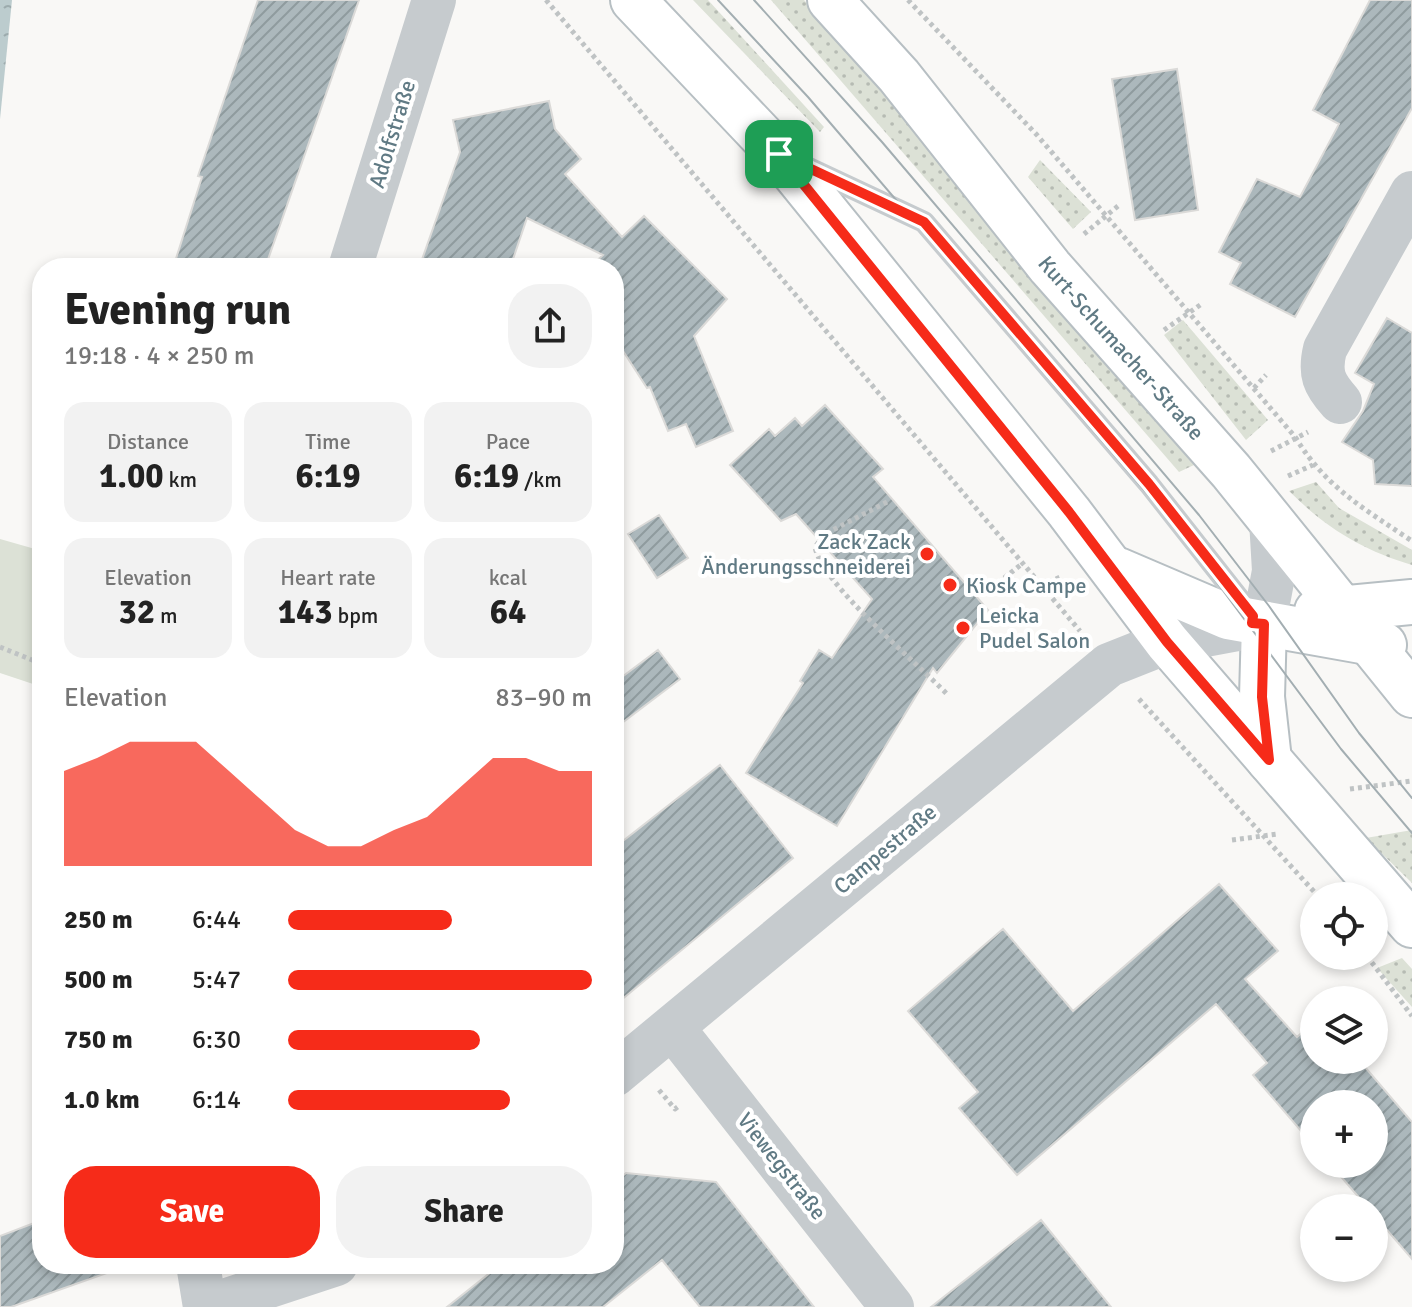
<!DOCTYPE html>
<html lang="en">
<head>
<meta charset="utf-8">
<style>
  body { margin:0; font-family:Signika,sans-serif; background:#f2f2f2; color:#222; height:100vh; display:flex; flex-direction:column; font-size:30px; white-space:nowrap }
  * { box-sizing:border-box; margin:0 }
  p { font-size:26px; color:#767676 }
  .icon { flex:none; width:44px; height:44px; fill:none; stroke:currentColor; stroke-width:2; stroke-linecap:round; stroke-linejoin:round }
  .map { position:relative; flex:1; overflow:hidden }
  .side { position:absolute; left:32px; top:258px; width:592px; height:1016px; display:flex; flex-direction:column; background:#fff; border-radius:32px; box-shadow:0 4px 12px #0003 }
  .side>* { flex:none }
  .tools { position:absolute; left:1300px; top:882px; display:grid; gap:16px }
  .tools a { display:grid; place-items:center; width:88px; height:88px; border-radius:50%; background:#fff; box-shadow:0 4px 12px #0003; font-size:40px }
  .pin { position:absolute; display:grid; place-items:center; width:68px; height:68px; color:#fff; margin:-34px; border-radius:16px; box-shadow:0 4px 12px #0006 }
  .round { display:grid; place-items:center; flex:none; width:84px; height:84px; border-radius:32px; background:#f2f2f2 }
  .summary { display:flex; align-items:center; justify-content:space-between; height:136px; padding:0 32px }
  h1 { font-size:44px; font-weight:700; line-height:60px }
  .figures { display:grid; grid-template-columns:repeat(3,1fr); gap:12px; height:136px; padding:8px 32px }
  .figures div { display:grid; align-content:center; border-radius:20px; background:#f2f2f2; text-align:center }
  .figures b { font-size:34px; font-weight:700 }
  .figures small { font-size:22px; font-weight:400 }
  .figures p { font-size:22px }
  .chart { height:224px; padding:16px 32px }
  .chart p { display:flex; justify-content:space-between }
  .chart svg { width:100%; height:144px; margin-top:8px; fill:#f62b19; opacity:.7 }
  .button { display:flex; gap:16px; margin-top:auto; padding:16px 32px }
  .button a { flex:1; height:92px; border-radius:32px; background:#f62b19; color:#fff; font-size:32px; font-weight:700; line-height:92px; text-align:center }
  .button a+a { background:#f2f2f2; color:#222 }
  ul { padding:0 32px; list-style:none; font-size:26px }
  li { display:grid; grid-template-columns:128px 96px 1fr; align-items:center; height:60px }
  li i { height:20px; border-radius:10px; background:#f62b19 }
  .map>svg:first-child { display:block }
  .grass { fill:url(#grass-dots) }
  .park { fill:#dce1d6 }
  .water { fill:url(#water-ripples) }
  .building { fill:url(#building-hatch); stroke:#dbdad8; stroke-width:2 }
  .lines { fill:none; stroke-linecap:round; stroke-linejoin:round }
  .secondary-casing { stroke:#b7bfc3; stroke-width:48 }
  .path { stroke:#bfc3c4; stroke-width:5; stroke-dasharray:4 4; stroke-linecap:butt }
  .lane { stroke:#c6cbce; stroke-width:22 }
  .street { stroke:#c6cbce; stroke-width:44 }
  .secondary { stroke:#fff; stroke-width:44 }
  .tram { stroke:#a3aeb2; stroke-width:2 }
  .route-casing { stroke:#fff; stroke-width:16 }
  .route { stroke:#f62b19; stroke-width:10 }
  .poi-dot { fill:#f62b19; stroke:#fff; stroke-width:3 }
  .labels { text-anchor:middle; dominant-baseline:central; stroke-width:8; stroke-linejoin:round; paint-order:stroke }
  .street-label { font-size:22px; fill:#607a84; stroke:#fff }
  .poi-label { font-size:22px; fill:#607a84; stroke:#fff; text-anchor:start }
</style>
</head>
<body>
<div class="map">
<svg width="1412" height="1307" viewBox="0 0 1412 1307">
  <defs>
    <pattern id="grass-dots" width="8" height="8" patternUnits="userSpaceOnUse" patternTransform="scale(2)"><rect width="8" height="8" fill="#dce1d6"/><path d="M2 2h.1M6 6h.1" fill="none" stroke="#b6bbb3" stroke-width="1.8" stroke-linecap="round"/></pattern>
    <pattern id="water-ripples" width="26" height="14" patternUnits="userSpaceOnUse" patternTransform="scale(2)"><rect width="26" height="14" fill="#bcccce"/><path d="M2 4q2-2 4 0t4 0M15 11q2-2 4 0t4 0" fill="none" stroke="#9cabad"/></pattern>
    <pattern id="building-hatch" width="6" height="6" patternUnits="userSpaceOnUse" patternTransform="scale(2)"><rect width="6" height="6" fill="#acb8bc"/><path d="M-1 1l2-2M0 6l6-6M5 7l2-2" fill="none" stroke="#8f9b9e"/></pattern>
  </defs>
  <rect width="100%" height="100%" fill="#f9f8f6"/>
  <path class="grass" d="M 693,0 L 708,0 L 824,127 L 820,132 Z
    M 771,0 L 804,0 L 867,68 L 1040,285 L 1194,465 L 1179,472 Z
    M 1040,160 L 1091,212 L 1073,229 L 1028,177 Z
    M 1183,320 L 1268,420 L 1246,440 L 1164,335 Z
    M 1316,482 L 1339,508 L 1412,550 L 1412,565 C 1362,550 1326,528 1289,491 Z
    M 1412,830 L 1412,883 L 1366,838 Z
    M 1402,958 L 1412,969 L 1412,1007 L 1377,968 Z"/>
  <path class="park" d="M 0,539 L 42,551 L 42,687 L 0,673 Z"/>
  <path class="water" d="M 0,0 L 12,0 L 0,119 Z"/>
  <path class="building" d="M 258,0 L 359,0 L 265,268 L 173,268 L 202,177 L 198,176 Z
    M 1370,0 L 1412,0 L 1412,108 L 1295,317 L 1230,284 L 1241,263 L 1219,252 L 1257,179 L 1300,197 L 1339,124 L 1313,110 Z
    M 1177,69 L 1198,210 L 1135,220 L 1112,79 Z
    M 549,101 L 555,129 L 581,159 L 565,174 L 622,237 L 644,216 L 727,299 L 694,336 L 733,431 L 696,447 L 686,424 L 668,431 L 650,387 L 647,388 L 614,337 L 614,268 L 589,268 L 603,255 L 527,218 L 510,268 L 419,268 L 460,152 L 453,120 Z
    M 1387,318 L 1412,333 L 1412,486 L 1375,484 L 1373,460 L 1342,442 L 1363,411 L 1374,384 L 1355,373 Z
    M 825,405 L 883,469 L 873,477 L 988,610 L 937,673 L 933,668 L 837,826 L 746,773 L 803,683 L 800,681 L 819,650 L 832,658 L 872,599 L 796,514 L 781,521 L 730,465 L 769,429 L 775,436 L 795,418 L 802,426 Z
    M 659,515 L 688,558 L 657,578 L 628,534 Z
    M 658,650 L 680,679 L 614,729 L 614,683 Z
    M 720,765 L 793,858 L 614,1006 L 614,848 Z
    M 1219,884 L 1278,951 L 1245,979 L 1297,1037 L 1314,1022 L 1314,1060 L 1359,1060 L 1412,1122 L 1412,1259 L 1374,1215 L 1374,1208 L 1368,1208 L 1330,1164 L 1374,1164 L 1374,1104 L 1314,1104 L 1314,1146 L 1253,1075 L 1267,1063 L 1216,1004 L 1017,1175 L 959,1108 L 978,1092 L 908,1011 L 1003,929 L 1073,1011 Z
    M 626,1173 L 716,1182 L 814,1307 L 700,1307 L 662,1260 L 603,1307 L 447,1307 L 501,1264 L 614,1264 L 614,1183 Z
    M 42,1220 L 42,1264 L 118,1264 L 118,1269 L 11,1307 L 0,1307 L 0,1236 Z
    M 1041,1220 L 1111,1307 L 931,1307 Z"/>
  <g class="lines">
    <defs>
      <g id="secondary">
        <path d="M 633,0 L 779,154 L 1069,512 L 1167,642 L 1412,925"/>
        <path id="s1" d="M 830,0 L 899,76 L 1050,267 L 1231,471 L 1412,695"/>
        <path d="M 1118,570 L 1228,617 L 1384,645"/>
        <path d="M 1317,611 L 1412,602"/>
        <path d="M 1264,624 L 1262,697 L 1269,760"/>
      </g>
    </defs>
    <use href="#secondary" class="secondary-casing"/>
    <path class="path" d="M 546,0 L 1080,631
      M 908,0 L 1037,135 L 1296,438 C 1325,487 1366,510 1412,541
      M 1084,234 L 1118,206
      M 1164,330 L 1203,303
      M 1254,388 L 1266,375
      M 1271,451 L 1308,432
      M 1288,476 L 1313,465
      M 887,502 L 825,534 L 815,547 C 821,583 918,664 947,694
      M 998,583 L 1023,563
      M 1041,585 L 1063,576
      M 0,647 L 42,664
      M 1139,699 L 1318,896
      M 1350,789 L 1412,781
      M 1232,840 L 1278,834
      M 1367,956 L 1412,1016
      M 659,1090 L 675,1109 L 679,1106"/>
    <path class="lane" d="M 798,163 L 924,222 L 1149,484 L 1253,616 L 1253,621"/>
    <path class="street" d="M 350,268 L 434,0
      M 1340,402 C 1324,384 1319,374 1325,349 L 1412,193
      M 672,1027 L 892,1307
      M 614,1075 L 1109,665 L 1167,642 L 1264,624 L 1274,571 L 1271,520
      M 198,1264 L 205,1307
      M 206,1307 L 336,1264"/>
    <use href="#secondary" class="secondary"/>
    <path class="tram" d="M 718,0 L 808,97 L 1175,526 L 1341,749 L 1412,833
      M 754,0 L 882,142 L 1199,515 L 1269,606 L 1359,733 L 1412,798"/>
  </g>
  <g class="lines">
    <defs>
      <path id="route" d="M 779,154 L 924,222 L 1149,484 L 1253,616 L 1252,623 L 1264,624 L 1262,697 L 1269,760 L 1167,642 L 1069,512 Z"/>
    </defs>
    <use href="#route" class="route-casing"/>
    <use href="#route" class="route"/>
  </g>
  <g class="poi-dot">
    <circle cx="927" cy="554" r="8"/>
    <circle cx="950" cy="585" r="8"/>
    <circle cx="963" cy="628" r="8"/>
  </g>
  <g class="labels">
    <g class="street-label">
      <text transform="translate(392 134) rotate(-73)">Adolfstraße</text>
      <text stroke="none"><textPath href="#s1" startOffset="454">Kurt-Schumacher-Straße</textPath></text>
      <text transform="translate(885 849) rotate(-40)">Campestraße</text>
      <text transform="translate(782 1166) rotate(52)">Viewegstraße</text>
    </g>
    <g class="poi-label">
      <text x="911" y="541" text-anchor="end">Zack Zack<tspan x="911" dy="25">Änderungsschneiderei</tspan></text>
      <text x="966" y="585">Kiosk Campe</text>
      <text x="979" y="615">Leicka<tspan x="979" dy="25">Pudel Salon</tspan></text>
    </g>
  </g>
</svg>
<div class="tools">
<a><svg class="icon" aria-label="locate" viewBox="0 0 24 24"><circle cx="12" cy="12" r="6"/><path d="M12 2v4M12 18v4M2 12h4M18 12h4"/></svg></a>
<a><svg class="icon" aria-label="layers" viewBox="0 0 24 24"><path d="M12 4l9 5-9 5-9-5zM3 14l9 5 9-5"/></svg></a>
<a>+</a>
<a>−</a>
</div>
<div class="pin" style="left:779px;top:154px;background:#1e9e55"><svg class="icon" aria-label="arrive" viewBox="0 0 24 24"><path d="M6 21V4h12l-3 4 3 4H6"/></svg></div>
<section class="side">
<div class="summary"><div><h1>Evening run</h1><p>19:18 · 4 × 250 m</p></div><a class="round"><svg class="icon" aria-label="share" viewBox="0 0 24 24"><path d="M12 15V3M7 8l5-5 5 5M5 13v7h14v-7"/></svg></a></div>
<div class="figures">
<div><p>Distance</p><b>1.00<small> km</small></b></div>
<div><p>Time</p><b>6:19</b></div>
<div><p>Pace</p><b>6:19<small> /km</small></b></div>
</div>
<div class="figures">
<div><p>Elevation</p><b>32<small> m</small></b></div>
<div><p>Heart rate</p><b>143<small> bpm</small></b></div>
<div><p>kcal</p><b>64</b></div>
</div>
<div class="chart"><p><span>Elevation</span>83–90 m</p>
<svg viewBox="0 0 160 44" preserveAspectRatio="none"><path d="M0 44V15L10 11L20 6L30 6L40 6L50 15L60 24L70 33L80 38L90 38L100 33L110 29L120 20L130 11L140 11L150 15L160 15V44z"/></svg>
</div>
<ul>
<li><b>250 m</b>6:44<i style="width:54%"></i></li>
<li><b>500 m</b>5:47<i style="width:100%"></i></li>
<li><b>750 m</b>6:30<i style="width:63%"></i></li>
<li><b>1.0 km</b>6:14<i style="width:73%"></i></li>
</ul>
<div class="button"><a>Save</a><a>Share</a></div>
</section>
</div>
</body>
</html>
